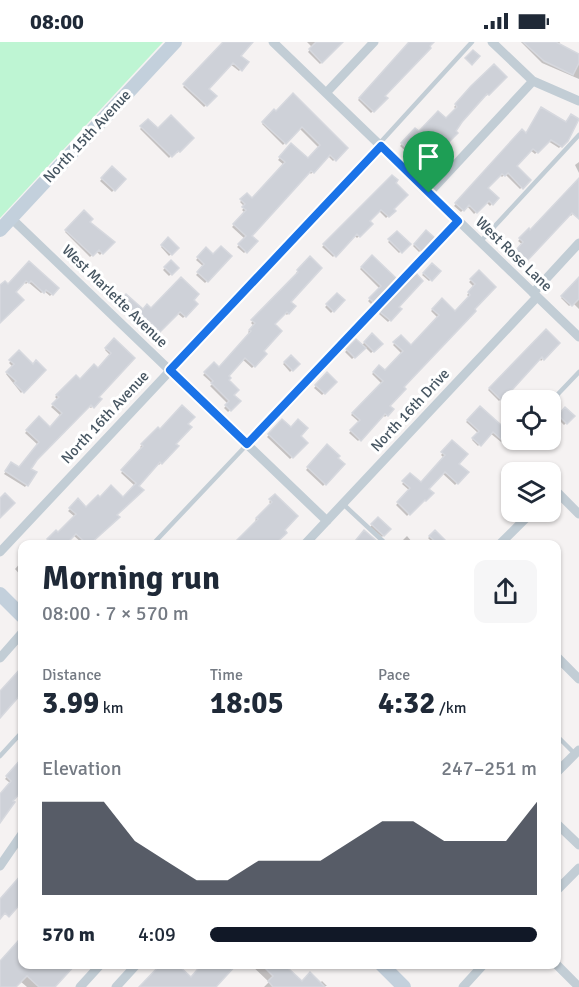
<!DOCTYPE html>
<html lang="en">
<head>
<meta charset="utf-8">
<style>
  body { margin:0; font-family:Signika,sans-serif; background:#f6f6f7; color:#1f2937; height:100vh; display:flex; flex-direction:column; font-size:22px; white-space:nowrap }
  * { box-sizing:border-box; margin:0 }
  p { font-size:20px; color:#747a83 }
  .icon { flex:none; width:33px; height:33px; fill:none; stroke:currentColor; stroke-width:2; stroke-linecap:round; stroke-linejoin:round }
  .map { position:relative; flex:1; overflow:hidden }
  .sheet { position:absolute; left:18px; top:498px; width:543px; height:429px; display:flex; flex-direction:column; background:#fff; border-radius:12px; box-shadow:0 2px 4px #0004 }
  .sheet>* { flex:none }
  .buttons { position:absolute; left:501px; top:348px; display:grid; gap:12px }
  .buttons a { display:grid; place-items:center; width:60px; height:60px; border-radius:12px; background:#fff; box-shadow:0 2px 4px #0004; font-size:30px }
  .pin { position:absolute; display:grid; place-items:center; width:51px; height:51px; color:#fff; margin:-62px -26px; border-radius:50% 50% 50% 0; rotate:-45deg; box-shadow:0 0 6px #0007 }
  .pin .icon { rotate:45deg }
  .round { display:grid; place-items:center; flex:none; width:63px; height:63px; border-radius:12px; background:#f6f6f7 }
  .overview { display:flex; align-items:center; justify-content:space-between; height:102px; padding:0 24px }
  h1 { font-size:33px; font-weight:700; line-height:45px }
  .stats { display:grid; grid-template-columns:repeat(3,1fr); gap:9px; height:102px; padding:6px 24px }
  .stats div { display:grid; align-content:center }
  .stats b { font-size:30px; font-weight:700 }
  .stats small { font-size:16px; font-weight:400 }
  .stats p { font-size:16px }
  .chart { height:168px; padding:12px 24px }
  .chart p { display:flex; justify-content:space-between }
  .chart svg { width:100%; height:108px; margin-top:6px; fill:#111827; opacity:.7 }
  ul { padding:0 24px; list-style:none; font-size:20px }
  li { display:grid; grid-template-columns:96px 72px 1fr; align-items:center; height:45px }
  li i { height:15px; border-radius:8px; background:#111827 }
  .status { display:flex; justify-content:space-between; align-items:center; height:42px; padding:0 30px; background:#fff; direction:ltr }
  .status svg { height:16px; fill:currentColor }
  .map>svg:first-child { display:block }
  .green { fill:#bef5d3 }
  .shadow { fill:#0003 }
  .building { fill:#ced1d8; stroke:#d6d8de; stroke-width:1.5 }
  .lines { fill:none; stroke-linecap:round; stroke-linejoin:round }
  .lane { stroke:#c2cdd5; stroke-width:4.5 }
  .street { stroke:#c2cdd5; stroke-width:9 }
  .secondary { stroke:#c3d0dc; stroke-width:14 }
  .route-casing { stroke:#fff; stroke-width:12 }
  .route { stroke:#1a73e8; stroke-width:8 }
  .labels { text-anchor:middle; dominant-baseline:central; stroke-width:6; stroke-linejoin:round; paint-order:stroke }
  .street-label { font-size:15px; fill:#475662; stroke:#fff }
</style>
</head>
<body>
<div class="status"><b>08:00</b><svg viewBox="0 0 49 12"><path d="M0 12V9h3v3zM5 12V6h3v6zM10 12V3h3v9zM15 12V0h3v12zM26 1h20v11H26zM47 4h2v5h-2z"/></svg></div>
<div class="map">
<svg width="579" height="945" viewBox="0 0 579 945">
  <rect width="100%" height="100%" fill="#f5f2f2"/>
  <path class="green" d="M 0,0 L 163,0 L 0,176 Z"/>
  <path class="shadow" d="M 225,0 L 251,0 L 239,14 L 247,20 L 239,29 L 230,22 L 207,47 L 215,54 L 204,65 L 183,45 Z
    M 307,0 L 340,0 L 320,22 L 308,10 L 312,5 Z
    M 410,0 L 432,0 L 383,54 L 386,56 L 371,71 L 358,58 Z
    M 521,0 L 560,0 L 558,3 L 579,14 L 579,37 L 542,21 Z
    M 505,35 L 486,54 L 484,53 L 453,89 L 456,91 L 445,102 L 442,99 L 420,122 L 400,104 L 415,88 L 419,91 L 446,78 L 456,67 L 454,65 L 469,48 Z
    M 274,69 L 346,106 L 333,119 L 327,113 L 311,132 L 309,130 L 250,194 L 256,199 L 244,211 L 237,205 L 245,197 L 232,185 L 245,171 L 242,168 L 245,165 L 240,160 L 247,153 L 252,158 L 284,123 L 278,118 L 291,103 L 308,118 L 319,106 L 299,86 L 283,103 L 262,82 Z
    M 540,69 L 561,104 L 559,106 L 548,99 L 535,112 L 530,108 L 515,124 L 529,138 L 520,147 L 505,132 L 502,135 L 499,132 L 486,146 L 497,156 L 490,164 L 486,160 L 474,172 L 467,164 L 461,170 L 454,164 L 522,89 L 526,93 Z
    M 148,79 L 158,88 L 192,96 L 177,111 L 175,109 L 169,116 L 140,87 Z
    M 579,120 L 579,131 L 575,123 Z
    M 112,126 L 124,137 L 112,150 L 100,139 Z
    M 392,135 L 391,167 L 393,169 L 386,176 L 378,168 L 368,179 L 371,182 L 357,196 L 354,193 L 333,215 L 322,205 Z
    M 579,137 L 579,165 L 571,174 L 569,172 L 525,220 L 515,211 L 523,203 L 518,199 L 529,188 L 530,190 Z
    M 84,170 L 88,180 L 112,200 L 100,213 L 96,209 L 90,215 L 65,190 Z
    M 426,190 L 433,196 L 419,210 L 413,204 Z
    M 397,191 L 408,202 L 399,211 L 388,200 Z
    M 169,197 L 177,206 L 169,214 L 161,205 Z
    M 206,207 L 213,214 L 230,215 L 205,241 L 196,233 L 204,225 L 196,218 Z
    M 372,215 L 395,237 L 371,262 L 368,259 L 380,247 L 360,227 Z
    M 310,216 L 289,260 L 294,264 L 287,273 L 284,270 L 273,282 L 262,309 L 265,312 L 252,326 L 242,317 L 227,334 L 232,353 L 239,359 L 228,370 L 224,366 L 228,362 L 210,344 L 213,342 L 203,333 L 214,322 L 219,327 L 250,292 L 248,290 L 254,284 L 251,281 L 297,232 L 296,231 Z
    M 171,220 L 177,226 L 169,234 L 163,228 Z
    M 29,221 L 57,246 L 50,254 L 44,249 L 41,251 L 28,240 L 26,242 L 23,239 L 14,250 L 0,279 L 0,245 L 8,244 Z
    M 432,223 L 439,229 L 429,239 L 422,233 Z
    M 479,231 L 494,245 L 402,345 L 388,364 L 392,367 L 385,375 L 383,373 L 358,399 L 349,391 L 359,380 L 351,373 L 382,342 L 372,332 L 379,325 L 385,330 L 402,312 L 393,303 L 401,295 L 411,305 L 438,276 L 431,269 L 442,258 L 455,271 L 470,256 L 467,253 L 474,245 L 469,240 Z
    M 416,233 L 397,265 L 400,267 L 388,280 L 379,272 Z
    M 579,238 L 579,267 L 573,261 L 569,264 L 561,256 Z
    M 337,253 L 343,258 L 331,271 L 325,265 Z
    M 126,254 L 143,269 L 192,258 L 196,262 L 183,276 L 177,271 L 157,291 L 146,280 L 141,285 L 117,263 Z
    M 546,289 L 558,301 L 541,319 L 539,316 L 499,359 L 488,348 Z
    M 372,293 L 381,302 L 371,311 L 365,305 L 352,317 L 345,310 L 356,299 L 361,304 Z
    M 114,298 L 133,316 L 97,355 L 100,357 L 91,366 L 88,364 L 36,417 L 29,428 L 35,431 L 25,445 L 4,432 L 10,424 L 19,427 L 38,403 L 25,391 L 39,376 L 50,387 L 61,374 L 51,365 L 58,358 L 55,355 L 76,335 L 79,339 L 97,328 L 111,314 L 105,308 Z
    M 19,310 L 33,324 L 44,328 L 21,351 L 6,332 L 13,325 L 9,321 Z
    M 291,315 L 298,322 L 290,330 L 283,322 Z
    M 327,332 L 335,340 L 322,353 L 314,346 Z
    M 480,366 L 509,392 L 501,400 L 490,391 L 478,404 L 472,398 L 478,391 L 466,380 Z
    M 565,367 L 573,374 L 564,383 L 557,376 Z
    M 282,379 L 306,401 L 290,417 L 267,395 Z
    M 186,382 L 174,402 L 176,404 L 159,423 L 157,421 L 109,483 L 88,502 L 83,502 L 73,493 L 64,502 L 49,502 L 46,500 L 56,490 L 58,492 L 75,475 L 68,469 L 78,459 L 86,467 L 123,457 L 135,444 L 121,431 L 142,407 L 140,405 L 158,387 L 160,389 Z
    M 452,400 L 457,422 L 467,430 L 455,443 L 442,431 L 427,447 L 432,451 L 423,460 L 422,458 L 407,474 L 396,463 L 410,449 L 402,442 L 410,433 L 421,442 L 444,416 L 441,413 Z
    M 327,404 L 343,422 L 323,444 L 306,428 Z
    M 275,454 L 282,488 L 285,491 L 275,502 L 235,502 L 257,480 L 255,478 L 271,462 L 269,460 Z
    M 378,477 L 389,487 L 382,495 L 370,485 Z
    M 364,490 L 376,501 L 375,502 L 357,502 L 355,500 Z
    M 435,490 L 445,500 L 442,502 L 434,502 L 428,496 Z
    M 407,494 L 413,501 L 411,502 L 399,502 Z
    M 22,519 L 22,535 L 15,527 Z
    M 22,718 L 22,747 L 11,759 L 0,778 L 0,754 L 10,741 L 5,737 Z
    M 22,897 L 22,922 L 53,945 L 27,945 L 20,939 L 14,945 L 0,945 L 0,921 Z
    M 250,922 L 291,922 L 287,927 L 302,941 L 319,942 L 322,939 L 327,944 L 264,945 L 269,940 Z"/>
  <path class="building" d="M 223,0 L 253,0 L 241,14 L 249,20 L 242,29 L 233,21 L 209,47 L 217,54 L 207,64 L 183,42 Z
    M 316,0 L 343,0 L 322,21 L 309,7 Z
    M 409,0 L 434,0 L 430,4 L 431,6 L 385,54 L 388,56 L 374,70 L 359,56 Z
    M 523,0 L 556,0 L 579,12 L 579,21 L 573,33 L 544,19 Z
    M 473,8 L 480,14 L 472,23 L 465,16 Z
    M 494,22 L 507,35 L 489,53 L 487,52 L 462,80 L 456,89 L 458,91 L 448,101 L 445,98 L 423,122 L 401,101 L 415,86 L 419,89 L 438,69 L 446,76 L 457,65 L 455,62 L 471,44 Z
    M 293,51 L 348,106 L 336,119 L 330,113 L 314,131 L 311,129 L 252,194 L 258,199 L 247,211 L 238,202 L 246,194 L 233,182 L 246,168 L 242,165 L 245,162 L 240,157 L 247,151 L 252,156 L 285,120 L 279,115 L 291,101 L 308,116 L 320,103 L 302,85 L 286,102 L 262,80 L 274,67 L 276,69 Z
    M 541,65 L 566,80 L 571,72 L 579,77 L 568,99 L 562,105 L 551,98 L 538,111 L 533,107 L 517,124 L 531,138 L 523,147 L 508,131 L 505,134 L 502,132 L 488,146 L 499,156 L 493,163 L 489,159 L 477,171 L 469,163 L 464,169 L 455,161 L 522,87 L 526,91 Z
    M 171,73 L 194,96 L 180,110 L 178,109 L 172,115 L 140,84 L 148,77 L 158,86 Z
    M 112,124 L 126,137 L 115,149 L 101,136 Z
    M 392,133 L 398,138 L 396,141 L 408,153 L 394,167 L 396,169 L 389,175 L 381,168 L 370,179 L 373,182 L 360,195 L 357,192 L 336,215 L 323,202 Z
    M 579,136 L 579,177 L 572,171 L 527,219 L 516,208 L 523,200 L 519,196 L 529,186 L 530,188 Z
    M 84,168 L 93,177 L 90,180 L 115,200 L 103,212 L 99,208 L 93,214 L 65,188 Z
    M 426,188 L 435,196 L 422,210 L 414,202 Z
    M 397,189 L 411,202 L 402,211 L 388,197 Z
    M 168,195 L 179,206 L 172,213 L 161,203 Z
    M 221,204 L 232,214 L 208,240 L 197,230 L 204,222 L 197,215 L 206,205 L 213,212 Z
    M 372,213 L 397,237 L 374,261 L 369,256 L 381,244 L 361,225 Z
    M 310,214 L 322,226 L 291,260 L 296,264 L 289,272 L 287,270 L 275,282 L 282,289 L 264,309 L 267,312 L 255,325 L 245,316 L 229,334 L 231,336 L 229,338 L 239,348 L 234,353 L 241,359 L 231,369 L 225,363 L 229,359 L 211,341 L 213,339 L 204,330 L 214,320 L 219,325 L 251,289 L 249,288 L 255,281 L 251,278 L 298,230 L 297,228 Z
    M 171,218 L 179,226 L 172,233 L 164,225 Z
    M 29,219 L 59,246 L 53,253 L 46,248 L 44,251 L 31,239 L 29,241 L 26,239 L 16,250 L 24,258 L 0,281 L 0,243 L 5,239 L 8,242 Z
    M 432,221 L 441,229 L 432,239 L 423,231 Z
    M 479,228 L 496,245 L 475,267 L 476,269 L 404,345 L 406,347 L 390,364 L 394,367 L 388,374 L 385,372 L 361,399 L 350,388 L 360,378 L 352,371 L 383,339 L 373,330 L 379,323 L 385,328 L 403,309 L 393,300 L 401,293 L 411,303 L 439,273 L 432,267 L 442,256 L 455,269 L 470,253 L 468,250 L 475,242 L 470,237 Z
    M 416,231 L 423,239 L 399,265 L 402,267 L 391,279 L 380,270 L 381,267 Z
    M 181,235 L 199,252 L 194,258 L 198,262 L 186,275 L 180,270 L 160,290 L 149,279 L 144,285 L 118,260 L 126,252 L 143,267 L 147,262 L 151,266 Z
    M 579,235 L 579,257 L 572,264 L 561,254 Z
    M 337,251 L 345,258 L 334,270 L 326,262 Z
    M 546,287 L 560,301 L 544,318 L 542,315 L 502,359 L 489,346 Z
    M 372,291 L 383,302 L 374,310 L 364,300 Z
    M 114,296 L 135,316 L 99,355 L 102,357 L 94,366 L 91,363 L 37,418 L 31,427 L 37,430 L 28,444 L 5,429 L 11,420 L 19,425 L 39,400 L 26,388 L 39,374 L 50,385 L 62,371 L 52,362 L 59,355 L 56,353 L 76,333 L 80,337 L 94,322 L 98,326 L 111,311 L 105,306 Z
    M 356,297 L 366,306 L 355,316 L 346,307 Z
    M 19,308 L 33,322 L 36,318 L 46,328 L 24,351 L 14,341 L 16,339 L 6,330 L 14,322 L 9,318 Z
    M 291,313 L 300,322 L 293,329 L 284,320 Z
    M 327,330 L 337,340 L 325,352 L 315,343 Z
    M 182,363 L 195,375 L 188,382 L 192,385 L 176,402 L 179,404 L 162,422 L 160,420 L 139,444 L 144,448 L 117,473 L 120,475 L 90,502 L 87,502 L 76,492 L 66,502 L 53,502 L 47,497 L 56,488 L 58,490 L 76,472 L 69,466 L 78,456 L 86,465 L 98,453 L 100,455 L 111,443 L 123,455 L 136,441 L 121,428 L 143,404 L 141,402 L 158,385 L 160,387 Z
    M 480,364 L 511,392 L 504,400 L 493,390 L 481,404 L 472,396 L 479,389 L 467,378 Z
    M 565,365 L 575,374 L 567,382 L 558,373 Z
    M 282,377 L 291,385 L 298,377 L 308,386 L 301,394 L 308,401 L 293,416 L 268,392 Z
    M 452,398 L 468,412 L 459,422 L 469,430 L 458,442 L 445,430 L 429,447 L 434,451 L 426,459 L 425,458 L 410,473 L 397,460 L 410,446 L 402,439 L 410,431 L 421,440 L 445,413 L 441,410 Z
    M 327,402 L 340,414 L 338,416 L 345,422 L 326,443 L 307,425 Z
    M 5,451 L 15,461 L 0,476 L 0,456 Z
    M 275,452 L 298,474 L 285,488 L 287,491 L 275,502 L 233,502 L 258,477 L 256,476 L 272,460 L 269,457 Z
    M 378,475 L 391,487 L 384,494 L 371,482 Z
    M 364,488 L 379,501 L 377,502 L 361,502 L 356,498 Z
    M 435,488 L 449,502 L 438,502 L 429,494 Z
    M 22,625 L 22,651 L 0,676 L 0,649 Z
    M 22,716 L 22,749 L 13,759 L 15,760 L 0,781 L 0,752 L 11,739 L 6,734 Z
    M 22,832 L 22,860 L 9,875 L 5,871 L 0,877 L 0,857 Z
    M 18,899 L 22,903 L 22,922 L 76,922 L 55,945 L 39,945 L 27,934 L 16,945 L 0,945 L 0,919 Z
    M 161,922 L 177,922 L 191,935 L 202,922 L 237,922 L 216,945 L 139,945 Z
    M 261,922 L 293,922 L 289,927 L 302,939 L 310,930 L 325,945 L 273,945 L 268,939 L 273,934 Z"/>
  <g class="lines">
    <path class="lane" d="M 379,102 L 472,0
      M 480,200 L 579,93
      M 554,365 L 558,352 L 579,330
      M 343,462 L 386,502
      M 153,502 L 458,179
      M 556,693 L 575,712
      M 0,714 L 22,690"/>
    <path class="street" d="M 273,0 L 579,295
      M 492,0 L 533,39 L 579,59
      M 326,51 L 374,0
      M 429,151 L 533,39
      M 11,176 L 327,479
      M 533,251 L 579,201
      M 550,450 L 554,447 L 579,472
      M 305,502 L 537,255
      M 500,502 L 532,470
      M 0,510 L 381,104
      M 556,614 L 579,637
      M 0,616 L 22,591
      M 556,731 L 579,708
      M 556,781 L 579,803
      M 0,824 L 22,792
      M 556,849 L 579,826
      M 556,922 L 579,945
      M 80,945 L 101,922
      M 116,945 L 137,922
      M 463,945 L 484,922"/>
    <path class="secondary" d="M 0,188 L 175,0
      M 0,552 L 22,574
      M 381,922 L 404,945"/>
  </g>
  <g class="lines">
    <defs>
      <path id="route" d="M 381,104 L 458,179 L 247,402 L 170,328 Z"/>
    </defs>
    <use href="#route" class="route-casing"/>
    <use href="#route" class="route"/>
  </g>
  <g class="labels">
    <g class="street-label">
      <text transform="translate(87 94) rotate(-47)">North 15th Avenue</text>
      <text transform="translate(514 212) rotate(44)">West Rose Lane</text>
      <text transform="translate(115 254) rotate(44)">West Marlette Avenue</text>
      <text transform="translate(410 368) rotate(-47)">North 16th Drive</text>
      <text transform="translate(105 375) rotate(-47)">North 16th Avenue</text>
    </g>
  </g>
</svg>
<div class="buttons">
<a><svg class="icon" aria-label="locate" viewBox="0 0 24 24"><circle cx="12" cy="12" r="6"/><path d="M12 2v4M12 18v4M2 12h4M18 12h4"/></svg></a>
<a><svg class="icon" aria-label="layers" viewBox="0 0 24 24"><path d="M12 4l9 5-9 5-9-5zM3 14l9 5 9-5"/></svg></a>
</div>
<div class="pin" style="left:429px;top:151px;background:#1e9e55"><svg class="icon" aria-label="arrive" viewBox="0 0 24 24"><path d="M6 21V4h12l-3 4 3 4H6"/></svg></div>
<section class="sheet">
<div class="overview"><div><h1>Morning run</h1><p>08:00 · 7 × 570 m</p></div><a class="round"><svg class="icon" aria-label="share" viewBox="0 0 24 24"><path d="M12 15V3M7 8l5-5 5 5M5 13v7h14v-7"/></svg></a></div>
<div class="stats">
<div><p>Distance</p><b>3.99<small> km</small></b></div>
<div><p>Time</p><b>18:05</b></div>
<div><p>Pace</p><b>4:32<small> /km</small></b></div>
</div>
<div class="chart"><p><span>Elevation</span>247–251 m</p>
<svg viewBox="0 0 160 44" preserveAspectRatio="none"><path d="M0 44V6L10 6L20 6L30 22L40 30L50 38L60 38L70 30L80 30L90 30L100 22L110 14L120 14L130 22L140 22L150 22L160 6V44z"/></svg>
</div>
<ul>
<li><b>570 m</b>4:09<i style="width:100%"></i></li>
</ul>
</section>
</div>
</body>
</html>
